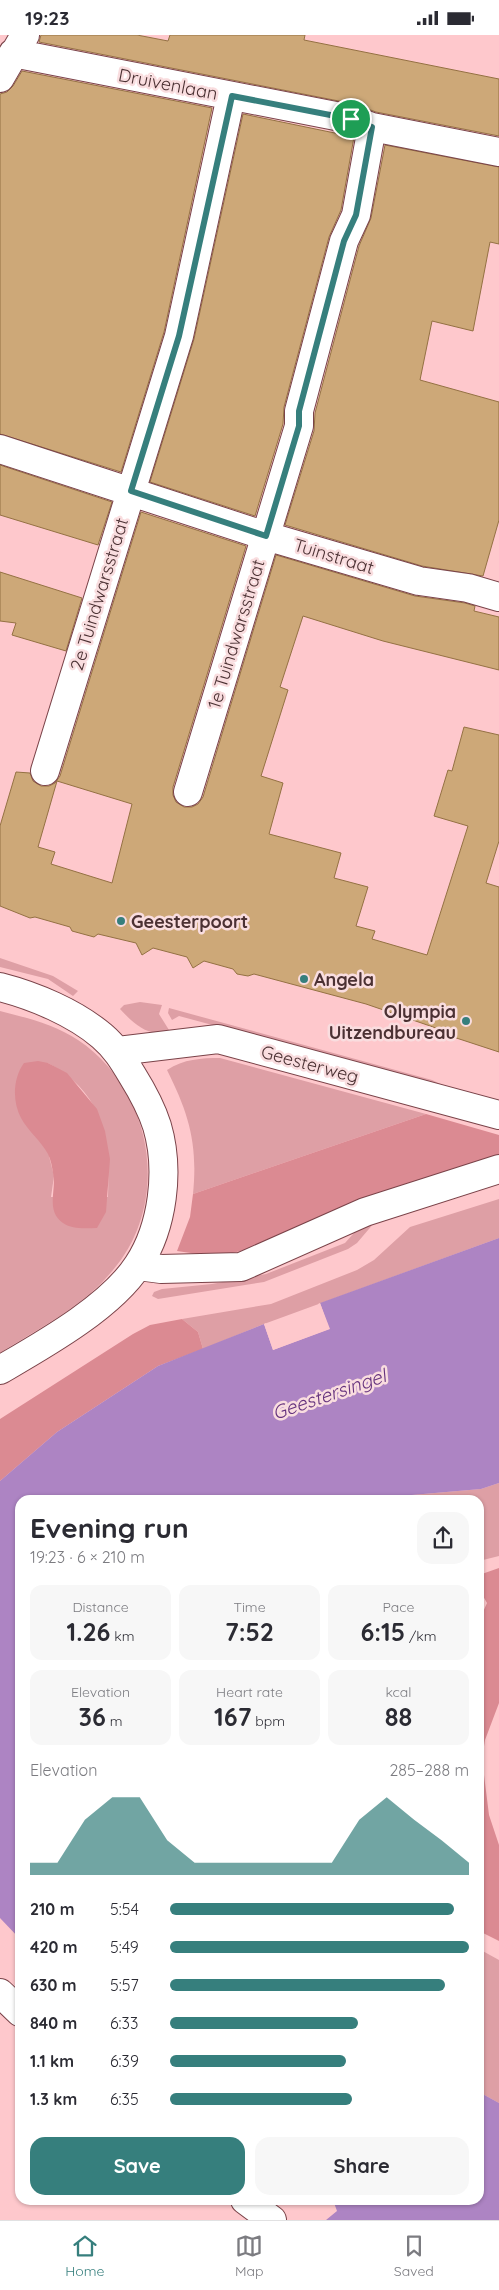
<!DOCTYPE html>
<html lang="en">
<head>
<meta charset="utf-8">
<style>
  body { margin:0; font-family:Quicksand,sans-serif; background:#f7f7f7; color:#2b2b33; height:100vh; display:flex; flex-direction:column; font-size:19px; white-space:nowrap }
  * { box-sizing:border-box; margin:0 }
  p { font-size:16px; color:#7c7c81 }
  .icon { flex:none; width:28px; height:28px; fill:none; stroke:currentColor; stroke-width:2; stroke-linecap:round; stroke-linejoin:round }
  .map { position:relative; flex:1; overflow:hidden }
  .sheet { position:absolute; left:15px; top:1460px; width:469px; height:710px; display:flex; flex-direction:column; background:#fff; border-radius:15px; box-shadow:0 1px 4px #0004 }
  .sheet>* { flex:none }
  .pin { position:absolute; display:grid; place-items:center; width:42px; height:42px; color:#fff; margin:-21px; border:2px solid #fff; border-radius:50%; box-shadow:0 1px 5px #0007 }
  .round { display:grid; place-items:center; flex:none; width:52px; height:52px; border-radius:15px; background:#f7f7f7 }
  .overview { display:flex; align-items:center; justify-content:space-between; height:85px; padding:0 15px }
  h1 { font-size:28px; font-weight:800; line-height:38px }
  .stats { display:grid; grid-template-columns:repeat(3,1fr); gap:8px; height:85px; padding:5px 15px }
  .stats div { display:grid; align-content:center; border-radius:12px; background:#f7f7f7; text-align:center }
  .stats b { font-size:25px; font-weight:800 }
  .stats small { font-size:14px; font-weight:400 }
  .stats p { font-size:14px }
  .chart { height:140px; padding:10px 15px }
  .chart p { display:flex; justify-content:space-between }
  .chart svg { width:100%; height:90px; margin-top:5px; fill:#367f7d; opacity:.7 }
  .cta { display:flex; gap:10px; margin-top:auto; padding:10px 15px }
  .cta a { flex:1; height:58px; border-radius:15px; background:#367f7d; color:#fff; font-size:20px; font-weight:800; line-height:58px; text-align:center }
  .cta a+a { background:#f7f7f7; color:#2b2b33 }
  ul { padding:0 15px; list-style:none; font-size:16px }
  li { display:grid; grid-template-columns:80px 60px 1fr; align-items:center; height:38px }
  li i { height:12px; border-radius:6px; background:#367f7d }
  .status { display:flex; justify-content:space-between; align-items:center; height:35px; padding:0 25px; background:#fff; direction:ltr }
  .status svg { height:14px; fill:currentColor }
  .menu { display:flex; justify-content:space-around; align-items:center; height:70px; border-top:1px solid #e1e1e2; background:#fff; font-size:14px; color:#7c7c81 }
  .menu a { display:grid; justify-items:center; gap:2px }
  .menu .current { color:#367f7d }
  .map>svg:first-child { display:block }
  .green { fill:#de9fa5; fill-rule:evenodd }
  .forest { fill:#db8a92 }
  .water { fill:#ad84c3 }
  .pier { fill:#fec8cc }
  .building { fill:#cda878; stroke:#947143; fill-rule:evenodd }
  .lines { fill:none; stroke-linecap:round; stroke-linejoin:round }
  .street-casing { stroke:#7a4349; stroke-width:30 }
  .secondary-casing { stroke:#7a4349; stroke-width:30 }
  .street { stroke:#fff; stroke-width:28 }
  .secondary { stroke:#fff; stroke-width:28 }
  .route-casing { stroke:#fff; stroke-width:10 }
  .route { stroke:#367f7d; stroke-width:6 }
  .poi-dot { fill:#367f7d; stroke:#f9dddf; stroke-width:2 }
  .labels { text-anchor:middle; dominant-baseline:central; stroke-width:5; stroke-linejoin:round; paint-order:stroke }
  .street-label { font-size:18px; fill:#4b3133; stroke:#f9dddf }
  .poi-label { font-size:18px; font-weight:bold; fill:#4b3133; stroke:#f9dddf; text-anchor:start }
  .water-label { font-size:19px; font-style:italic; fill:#64317d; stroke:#f9dddf }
</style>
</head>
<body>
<div class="status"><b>19:23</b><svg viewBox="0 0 49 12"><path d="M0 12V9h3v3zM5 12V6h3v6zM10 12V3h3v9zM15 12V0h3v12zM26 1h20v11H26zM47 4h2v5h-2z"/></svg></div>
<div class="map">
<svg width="499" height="2185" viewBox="0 0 499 2185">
  <rect width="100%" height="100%" fill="#fec8cc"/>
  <path class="green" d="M 0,923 L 53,941 L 78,956 L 73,961 L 48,944 L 0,932 Z
    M 140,967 L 162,970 L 159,979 L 169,995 C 149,1004 133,988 120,974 L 124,970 Z
    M 169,973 L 432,1045 L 453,1055 L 179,981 L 172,985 L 168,978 Z
    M 0,976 C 27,983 54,989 78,1005 C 153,1055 172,1166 113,1235 C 84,1271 39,1293 0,1318 ZM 48,1028 C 104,1059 110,1102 108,1162 L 51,1162 L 54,1141 L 49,1121 Z
    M 220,1023 L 426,1079 L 193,1159 C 198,1109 189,1079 167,1035 C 184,1024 201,1023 220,1023 Z
    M 499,1164 L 499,1203 L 264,1289 L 203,1314 L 198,1297 L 182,1284 L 271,1269 L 357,1235 L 374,1225 L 410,1192 Z
    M 374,1188 L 357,1208 L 348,1214 L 264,1247 L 158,1264 L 152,1261 L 154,1257 L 162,1254 L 212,1249 L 266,1239 L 345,1208 L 362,1189 Z
    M 499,1448 L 499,1521 L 479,1526 L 479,1465 L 354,1465 L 481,1454 Z
    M 479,1914 L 499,1925 L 499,2068 L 479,2057 Z"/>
  <path class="forest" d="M 38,1026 L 48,1028 L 67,1038 L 97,1074 L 105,1096 L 110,1124 L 106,1177 L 97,1193 C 86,1193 73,1195 63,1188 C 45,1175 57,1155 53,1138 C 52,1132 51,1125 48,1119 C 41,1106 28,1096 21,1083 C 12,1066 13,1043 24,1028 Z
    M 426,1079 L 499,1100 L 499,1122 L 376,1161 L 244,1215 L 218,1222 L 177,1216 L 190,1182 L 193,1159 Z
    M 182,1284 L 198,1297 L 203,1314 L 158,1331 L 57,1397 L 0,1446 L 0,1384 L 133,1299 L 150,1290 Z
    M 499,1533 L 499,1668 L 485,1705 L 482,1724 L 489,1780 L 499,1810 L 499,1906 L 479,1896 L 479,1586 L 487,1568 L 479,1554 L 479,1540 Z"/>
  <path class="water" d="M 499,1203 L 499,1448 L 481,1454 L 354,1465 L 20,1465 L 20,1904 L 0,1883 L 0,1446 L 57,1397 L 158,1331 L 264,1289 L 273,1315 L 329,1294 L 320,1268 Z
    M 479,2057 L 499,2068 L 499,2185 L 326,2185 L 337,2176 L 333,2165 L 479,2165 Z"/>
  <path class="pier" d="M 320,1268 L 330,1294 L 273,1315 L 264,1289 L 266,1288 L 275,1311 L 327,1293 L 318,1269 Z"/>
  <path class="building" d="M 41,0 L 137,0 L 168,6 L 170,0 L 305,0 L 304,5 L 499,44 L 499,101 L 376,77 L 354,69 L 39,7 Z
    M 22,36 L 212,73 L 164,297 L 121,437 L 0,399 L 0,59 L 7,57 L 13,51 Z
    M 243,79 L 354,102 L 341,175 L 329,202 L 284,372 L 283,389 L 255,481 L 150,447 L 194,304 Z
    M 385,110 L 499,132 L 499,209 L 490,207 L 473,296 L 432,286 L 420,345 L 499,367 L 499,485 L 483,541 L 422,531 L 285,490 L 314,396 L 315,378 L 359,211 L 371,183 Z
    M 0,430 L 112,467 L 98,510 L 0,480 Z
    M 141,477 L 246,511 L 173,752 L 173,760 L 176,767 L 184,772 L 192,772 L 198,769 L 203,762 L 276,520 L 415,561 L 465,568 L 475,571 L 474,576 L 499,582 L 499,635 L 383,606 L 303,581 L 280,652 L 288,655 L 261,741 L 283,748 L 269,799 L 341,818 L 334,843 L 368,852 L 356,891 L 375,896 L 372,904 L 427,920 L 468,791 L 434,781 L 448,735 L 452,736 L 464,692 L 499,700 L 499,806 L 486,848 L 499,852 L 499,1017 L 435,996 L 436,993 L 366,969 L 254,939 L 248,941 L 237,939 L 233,934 L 204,926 L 193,933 L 187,922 L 153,913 L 142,920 L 136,908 L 98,899 L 94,902 L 72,896 L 70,892 L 35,882 L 30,883 L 0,871 L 0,791 L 16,737 L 30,738 L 33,746 L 41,751 L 49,751 L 55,748 L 60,741 ZM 57,746 L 132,769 L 112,848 L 51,829 L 55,817 L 38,812 Z
    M 0,537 L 82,563 L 66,616 L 12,600 L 16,588 L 0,586 Z"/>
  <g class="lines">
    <defs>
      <path id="street" d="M 13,18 L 351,84 L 372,92 L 499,117
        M 0,43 L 25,0
        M 0,414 L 266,501 L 419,546 L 468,553 L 499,562
        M 45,736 L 179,301 L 231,61
        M 188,757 L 299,391 L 299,376 L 344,206 L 356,180 L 372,92"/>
      <path id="secondary" d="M 0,952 C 35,961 75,978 102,1001 C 115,1012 123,1025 132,1040 C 142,1056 151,1072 157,1091 C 170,1135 163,1192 138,1230 C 111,1272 43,1310 0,1335
        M 118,1016 L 218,1004 L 499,1080
        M 138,1231 L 161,1234 L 241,1232 L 365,1177 L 499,1134
        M 0,1958 L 20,1977
        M 245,2165 L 272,2185"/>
    </defs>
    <use href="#street" class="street-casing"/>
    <use href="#secondary" class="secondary-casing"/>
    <use href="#street" class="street"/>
    <use href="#secondary" class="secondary"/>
  </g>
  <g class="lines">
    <defs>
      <path id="route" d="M 232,61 L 351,84 L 372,92 L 356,180 L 344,206 L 299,376 L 299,391 L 266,501 L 131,456 L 179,301 Z"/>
    </defs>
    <use href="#route" class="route-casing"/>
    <use href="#route" class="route"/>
  </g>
  <g class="poi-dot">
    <circle cx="121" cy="886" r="5"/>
    <circle cx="304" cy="944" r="5"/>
    <circle cx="466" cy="986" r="5"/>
  </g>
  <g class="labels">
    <g class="street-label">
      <text transform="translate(168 49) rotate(11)">Druivenlaan</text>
      <text transform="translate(334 521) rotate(17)">Tuinstraat</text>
      <text transform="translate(99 559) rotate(-73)">2e Tuindwarsstraat</text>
      <text transform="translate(236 599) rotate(-73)">1e Tuindwarsstraat</text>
      <text transform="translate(310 1029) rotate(15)">Geesterweg</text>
    </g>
    <g class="poi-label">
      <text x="131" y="886">Geesterpoort</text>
      <text x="314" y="944">Angela</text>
      <text x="456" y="976" text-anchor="end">Olympia<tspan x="456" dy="21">Uitzendbureau</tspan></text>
    </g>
    <g class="water-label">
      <text transform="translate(329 1359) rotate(-19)">Geestersingel</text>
    </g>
  </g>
</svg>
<div class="pin" style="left:351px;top:84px;background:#1e9e55"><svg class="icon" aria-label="arrive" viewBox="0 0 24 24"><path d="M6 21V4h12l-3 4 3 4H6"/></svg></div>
<section class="sheet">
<div class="overview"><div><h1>Evening run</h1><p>19:23 · 6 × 210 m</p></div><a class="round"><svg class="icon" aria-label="share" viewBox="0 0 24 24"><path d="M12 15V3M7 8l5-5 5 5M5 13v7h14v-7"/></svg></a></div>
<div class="stats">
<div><p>Distance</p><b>1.26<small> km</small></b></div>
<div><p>Time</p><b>7:52</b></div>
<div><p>Pace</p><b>6:15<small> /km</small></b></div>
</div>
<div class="stats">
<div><p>Elevation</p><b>36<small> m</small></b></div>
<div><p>Heart rate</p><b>167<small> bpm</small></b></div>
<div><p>kcal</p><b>88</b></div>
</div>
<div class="chart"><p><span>Elevation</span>285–288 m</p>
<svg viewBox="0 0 160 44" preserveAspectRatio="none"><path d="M0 44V38L10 38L20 17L30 6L40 6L50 27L60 38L70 38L80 38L90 38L100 38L110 38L120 17L130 6L140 17L150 27L160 38V44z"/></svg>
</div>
<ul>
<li><b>210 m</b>5:54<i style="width:95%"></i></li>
<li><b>420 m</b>5:49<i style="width:100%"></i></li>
<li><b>630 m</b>5:57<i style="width:92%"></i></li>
<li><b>840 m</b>6:33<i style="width:63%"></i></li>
<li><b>1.1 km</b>6:39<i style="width:59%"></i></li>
<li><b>1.3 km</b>6:35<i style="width:61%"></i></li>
</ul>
<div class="cta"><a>Save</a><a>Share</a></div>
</section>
</div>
<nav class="menu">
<a class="current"><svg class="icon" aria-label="home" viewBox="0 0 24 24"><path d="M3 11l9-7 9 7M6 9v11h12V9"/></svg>Home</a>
<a><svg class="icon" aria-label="map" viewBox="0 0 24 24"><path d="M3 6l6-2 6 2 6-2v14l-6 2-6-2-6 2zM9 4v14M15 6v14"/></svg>Map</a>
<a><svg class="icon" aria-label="saved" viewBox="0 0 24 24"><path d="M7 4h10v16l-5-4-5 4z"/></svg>Saved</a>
</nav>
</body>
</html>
